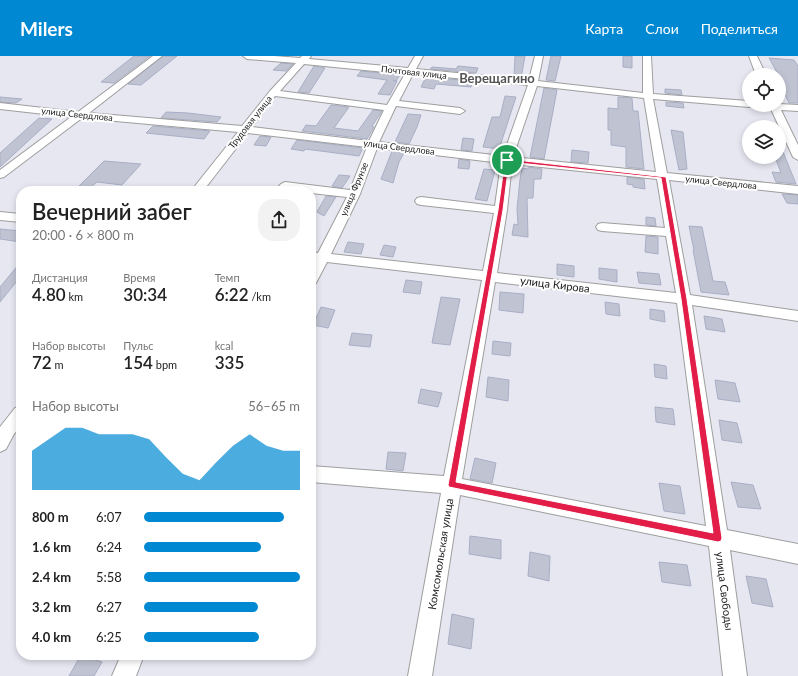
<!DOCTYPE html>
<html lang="ru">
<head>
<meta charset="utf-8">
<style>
  body { margin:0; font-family:Lato,sans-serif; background:#f2f2f2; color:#222; height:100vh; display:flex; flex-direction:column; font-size:15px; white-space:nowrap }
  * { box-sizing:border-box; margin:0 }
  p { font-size:13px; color:#767676 }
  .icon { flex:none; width:22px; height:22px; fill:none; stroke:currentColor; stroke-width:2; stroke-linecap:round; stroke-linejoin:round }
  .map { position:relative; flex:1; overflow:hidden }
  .sheet { position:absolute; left:16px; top:130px; width:300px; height:474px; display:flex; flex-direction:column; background:#fff; border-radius:16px; box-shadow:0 2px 6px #0003 }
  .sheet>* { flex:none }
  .fabs { position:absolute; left:742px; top:12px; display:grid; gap:8px }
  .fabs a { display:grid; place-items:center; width:44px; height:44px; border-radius:50%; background:#fff; box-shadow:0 2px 6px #0003; font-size:20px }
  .pin { position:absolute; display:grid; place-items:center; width:34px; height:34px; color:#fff; margin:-17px; border:2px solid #fff; border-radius:50%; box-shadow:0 1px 4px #0007 }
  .round { display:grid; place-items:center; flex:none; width:42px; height:42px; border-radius:16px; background:#f2f2f2 }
  .summary { display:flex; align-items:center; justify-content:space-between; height:68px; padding:0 16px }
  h1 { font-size:22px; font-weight:600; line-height:30px }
  .stats { display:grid; grid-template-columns:repeat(3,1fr); gap:6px; height:68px; padding:4px 16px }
  .stats div { display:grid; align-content:center }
  .stats b { font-size:17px; font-weight:600 }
  .stats small { font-size:11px; font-weight:400 }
  .stats p { font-size:11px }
  .chart { height:112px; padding:8px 16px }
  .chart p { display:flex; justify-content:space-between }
  .chart svg { width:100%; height:72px; margin-top:4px; fill:#0089d2; opacity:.7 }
  ul { padding:0 16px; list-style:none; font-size:13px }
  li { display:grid; grid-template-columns:64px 48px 1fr; align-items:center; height:30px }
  li i { height:10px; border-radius:5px; background:#0089d2 }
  header { display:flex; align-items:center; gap:24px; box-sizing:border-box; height:56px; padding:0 20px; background:#0089d2; color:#fff }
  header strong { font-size:19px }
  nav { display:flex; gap:22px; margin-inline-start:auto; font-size:14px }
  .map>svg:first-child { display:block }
  .building { fill:#c0c4d2; stroke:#a8aec5 }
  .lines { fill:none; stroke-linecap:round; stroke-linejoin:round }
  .minor-casing { stroke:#9e9e9e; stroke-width:2 }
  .minor { fill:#fff; fill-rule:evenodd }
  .route { fill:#e11d48; stroke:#fff; fill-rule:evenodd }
  .labels { text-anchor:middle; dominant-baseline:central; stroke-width:4; stroke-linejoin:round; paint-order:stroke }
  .far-street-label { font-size:9px; fill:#212121; stroke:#fff }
  .street-label { font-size:11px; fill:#212121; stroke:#fff }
  .far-district-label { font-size:13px; font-weight:bold; fill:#545454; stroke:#fff }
</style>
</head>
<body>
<header>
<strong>Milers</strong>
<nav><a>Карта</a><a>Слои</a><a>Поделиться</a></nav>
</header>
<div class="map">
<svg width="798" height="620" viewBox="0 0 798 620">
  <rect width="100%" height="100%" fill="#e7e7f2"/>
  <path class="building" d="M 134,0 L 150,0 L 114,27 L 101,26 Z
    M 163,0 L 177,0 L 141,29 L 128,28 Z
    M 515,0 L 525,0 L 521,22 L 514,21 Z
    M 551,0 L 561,0 L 555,25 L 546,24 Z
    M 623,0 L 632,0 L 632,12 L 623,11 Z
    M 769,2 L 794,4 L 798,10 L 798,47 L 789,47 L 779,26 L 783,27 Z
    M 281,7 L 293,8 L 286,15 L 273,14 Z
    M 314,10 L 325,12 L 309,37 L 298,36 Z
    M 458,10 L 478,12 L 476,17 L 430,13 L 432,11 L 456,13 Z
    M 361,15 L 400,19 L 396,25 L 393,24 L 397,25 L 390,39 L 378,38 L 387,24 L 357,20 Z
    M 426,21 L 473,25 L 471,31 L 436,28 L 434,33 L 421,31 Z
    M 544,32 L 557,34 L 544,103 L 530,101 Z
    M 665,33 L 681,34 L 682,39 L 665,37 Z
    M 505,40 L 516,41 L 501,87 L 501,93 L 483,91 L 492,61 L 500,61 Z
    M 0,41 L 22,43 L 16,47 L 0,46 Z
    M 618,41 L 632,42 L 633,55 L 638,55 L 644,113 L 626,111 L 626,91 L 611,89 L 611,74 L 608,74 L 608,52 L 618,53 Z
    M 666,46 L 683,47 L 684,52 L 666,50 Z
    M 331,49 L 349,51 L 334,72 L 358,75 L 373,54 L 382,55 L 372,70 L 374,71 L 367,83 L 302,75 L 306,69 L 316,70 Z
    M 166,56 L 188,57 L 221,61 L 217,66 L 161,62 Z
    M 408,58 L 421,59 L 417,71 L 409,88 L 395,86 Z
    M 39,62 L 52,63 L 0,111 L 0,97 Z
    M 153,70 L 210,75 L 204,83 L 146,77 Z
    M 671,74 L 683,76 L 687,113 L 679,114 Z
    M 260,80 L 271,81 L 266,90 L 254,89 Z
    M 463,82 L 474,83 L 472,95 L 461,94 Z
    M 297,84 L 363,92 L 359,100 L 305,93 L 304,95 L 291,93 Z
    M 572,94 L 589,96 L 588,107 L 571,106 Z
    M 392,95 L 404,97 L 399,106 L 393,127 L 381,123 Z
    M 783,96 L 796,128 L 776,126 L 772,116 L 781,117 L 775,101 L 779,101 L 779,98 Z
    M 459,103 L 470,105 L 469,113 L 458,112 Z
    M 104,105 L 141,108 L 122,129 L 97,126 L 86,135 L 74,135 Z
    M 528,111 L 542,113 L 541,123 L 534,123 L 533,142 L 527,142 L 528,181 L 512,179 L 514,168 L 518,169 L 517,153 L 520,123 L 522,112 L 528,113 Z
    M 484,113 L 495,114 L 487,145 L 475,143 Z
    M 339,119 L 350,120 L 342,132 L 332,130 Z
    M 627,121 L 644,123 L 645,133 L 633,131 L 633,129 L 627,128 Z
    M 782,138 L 798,139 L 798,148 L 787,147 Z
    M 326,140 L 336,141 L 324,160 L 317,156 Z
    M 646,161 L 655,162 L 656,170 L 646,169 Z
    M 689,170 L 702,171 L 713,225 L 725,226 L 729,239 L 701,236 L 693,194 L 694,194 Z
    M 0,173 L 21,175 L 21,186 L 0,183 Z
    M 646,180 L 658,181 L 658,198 L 645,196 Z
    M 348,186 L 364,188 L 361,198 L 344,196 Z
    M 384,189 L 396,191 L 393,201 L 380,199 Z
    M 20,207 L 21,220 L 0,246 L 0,231 Z
    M 557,208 L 574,210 L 574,221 L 557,219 Z
    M 599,212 L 617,214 L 617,226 L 599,223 Z
    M 637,216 L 659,218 L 661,229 L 639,227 Z
    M 406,224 L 422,226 L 420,238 L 403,236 Z
    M 500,236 L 524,238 L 523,257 L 499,254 Z
    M 441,241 L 460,243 L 450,289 L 432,287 Z
    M 605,246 L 619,248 L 620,260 L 606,258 Z
    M 321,251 L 335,254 L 328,272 L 313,269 Z
    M 650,253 L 664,255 L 665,266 L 650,263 Z
    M 704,260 L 722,263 L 725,276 L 706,273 Z
    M 352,277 L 372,279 L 370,291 L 349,289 Z
    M 493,285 L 511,287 L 510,300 L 492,298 Z
    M 654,308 L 666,310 L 667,323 L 655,321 Z
    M 488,321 L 509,324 L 508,345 L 486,341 Z
    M 715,324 L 735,327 L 740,346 L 718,343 Z
    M 421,333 L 442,337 L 438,351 L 418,347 Z
    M 655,351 L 673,353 L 675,369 L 656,366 Z
    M 719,364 L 737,367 L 742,387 L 722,384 Z
    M 388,396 L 406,397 L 403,415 L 386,413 Z
    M 475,402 L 496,407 L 492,427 L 470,423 Z
    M 731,426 L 753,429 L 761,453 L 738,451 Z
    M 659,427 L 680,430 L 685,458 L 664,455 Z
    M 470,480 L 501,484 L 501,503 L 469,498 Z
    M 530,496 L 550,500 L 549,525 L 528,520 Z
    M 659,506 L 687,509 L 691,530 L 662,526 Z
    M 746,520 L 766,523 L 773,551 L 752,547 Z
    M 452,558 L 474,563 L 471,593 L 448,588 Z
    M 81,599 L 102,606 L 94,620 L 69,620 Z"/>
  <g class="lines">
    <defs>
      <path id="minor" d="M 153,0 L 162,0 L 89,57 L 242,70 L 270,35 L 296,7 L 247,3 L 243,0 L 274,0 L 300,2 L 302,0 L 311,0 L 309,3 L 408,12 L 415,0 L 423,0 L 416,13 L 529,24 L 535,0 L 543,0 L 538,25 L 643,37 L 643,0 L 651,0 L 653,38 L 749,45 L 749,49 L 753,49 L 749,51 L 653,43 L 667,117 L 798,130 L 798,138 L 669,124 L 690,239 L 798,255 L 798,265 L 692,249 L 727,474 L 798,488 L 798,508 L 730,494 L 747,620 L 723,620 L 709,490 L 460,439 L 432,620 L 408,620 L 441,437 L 311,426 L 311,410 L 444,420 L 482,224 L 327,206 L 316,227 L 311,229 L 311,210 L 314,205 L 311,204 L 311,196 L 318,197 L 347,141 L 311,137 L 311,135 L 285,134 L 281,132 L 279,130 L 281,128 L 285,126 L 350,134 L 367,91 L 248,77 L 203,135 L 191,135 L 238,76 L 82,62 L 4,121 L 0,122 L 0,114 L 71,61 L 0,53 L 0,47 L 78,56 ZM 304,8 L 405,18 L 387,49 L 280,35 ZM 413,18 L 528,29 L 503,100 L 379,86 L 396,50 L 460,58 L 465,55 L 460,52 L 399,45 ZM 537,30 L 644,42 L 656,116 L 513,101 ZM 275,40 L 384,54 L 369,85 L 252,71 ZM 377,92 L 501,107 L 495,150 L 421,141 L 417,142 L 415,145 L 417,148 L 421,149 L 494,157 L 483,215 L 331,198 L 360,138 ZM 512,108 L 657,123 L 665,172 L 602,167 L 598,168 L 596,171 L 598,174 L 602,175 L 666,180 L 676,237 L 497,217 L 507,154 ZM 495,226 L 677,247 L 706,470 L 462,423 Z
        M 749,0 L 757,0 L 766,19 L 756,19 Z
        M 779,48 L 798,49 L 798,55 L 781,54 L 798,89 L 798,104 L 793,101 L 771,53 L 758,51 L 756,49 L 779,49 Z
        M 0,156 L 21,158 L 21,166 L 0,164 Z
        M 21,350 L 21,370 L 14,378 L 6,393 L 0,396 L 0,371 L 15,352 Z
        M 121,599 L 144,599 L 136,620 L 112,620 Z"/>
    </defs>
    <use href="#minor" class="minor-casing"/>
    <use href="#minor" class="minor"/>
  </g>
  <path class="route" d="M 507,103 L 666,121 L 687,243 L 722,482 L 721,485 L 718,486 L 449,431 L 448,429 L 498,154 L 505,104 ZM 509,106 L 661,122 L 681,243 L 713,477 L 456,426 L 503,154 Z"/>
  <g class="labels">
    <g class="far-street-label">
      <text transform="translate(414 16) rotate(6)">Почтовая улица</text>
      <text transform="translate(77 58) rotate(6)">улица Свердлова</text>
      <text transform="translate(250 66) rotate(-52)">Трудовая улица</text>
      <text transform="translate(399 91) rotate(7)">улица Свердлова</text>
      <text transform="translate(721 126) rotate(6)">улица Свердлова</text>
      <text transform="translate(354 133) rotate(-67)">улица Фрунзе</text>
    </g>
    <g class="street-label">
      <text transform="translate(555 228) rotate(7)">улица Кирова</text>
      <text transform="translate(440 498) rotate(-81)">Комсомольская улица</text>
      <text transform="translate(725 535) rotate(83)">улица Свободы</text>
    </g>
    <g class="far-district-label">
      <text x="497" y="22">Верещагино</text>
    </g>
  </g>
</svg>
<div class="fabs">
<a><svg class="icon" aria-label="locate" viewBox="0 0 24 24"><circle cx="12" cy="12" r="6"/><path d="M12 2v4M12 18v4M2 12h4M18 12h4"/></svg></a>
<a><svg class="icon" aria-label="layers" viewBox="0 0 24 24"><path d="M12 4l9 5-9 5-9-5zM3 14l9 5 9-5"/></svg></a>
</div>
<div class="pin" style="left:507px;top:104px;background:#1e9e55"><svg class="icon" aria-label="arrive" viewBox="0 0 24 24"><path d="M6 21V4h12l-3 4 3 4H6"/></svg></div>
<section class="sheet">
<div class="summary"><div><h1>Вечерний забег</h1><p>20:00 · 6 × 800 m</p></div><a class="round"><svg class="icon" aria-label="share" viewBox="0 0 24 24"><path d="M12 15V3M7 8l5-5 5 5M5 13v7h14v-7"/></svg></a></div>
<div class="stats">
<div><p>Дистанция</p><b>4.80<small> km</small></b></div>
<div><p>Время</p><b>30:34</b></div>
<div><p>Темп</p><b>6:22<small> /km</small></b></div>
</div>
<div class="stats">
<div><p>Набор высоты</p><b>72<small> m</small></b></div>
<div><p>Пульс</p><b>154<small> bpm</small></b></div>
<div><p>kcal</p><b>335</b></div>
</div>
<div class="chart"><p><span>Набор высоты</span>56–65 m</p>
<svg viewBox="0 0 160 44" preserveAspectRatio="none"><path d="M0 44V20L10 13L20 6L30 6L40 10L50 10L60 10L70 13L80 24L90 34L100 38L110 27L120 17L130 10L140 17L150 20L160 20V44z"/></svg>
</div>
<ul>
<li><b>800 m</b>6:07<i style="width:90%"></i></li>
<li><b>1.6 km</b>6:24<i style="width:75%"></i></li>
<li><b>2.4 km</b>5:58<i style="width:100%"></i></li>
<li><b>3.2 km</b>6:27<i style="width:73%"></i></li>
<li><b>4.0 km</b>6:25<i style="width:74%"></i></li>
</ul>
</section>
</div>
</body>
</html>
